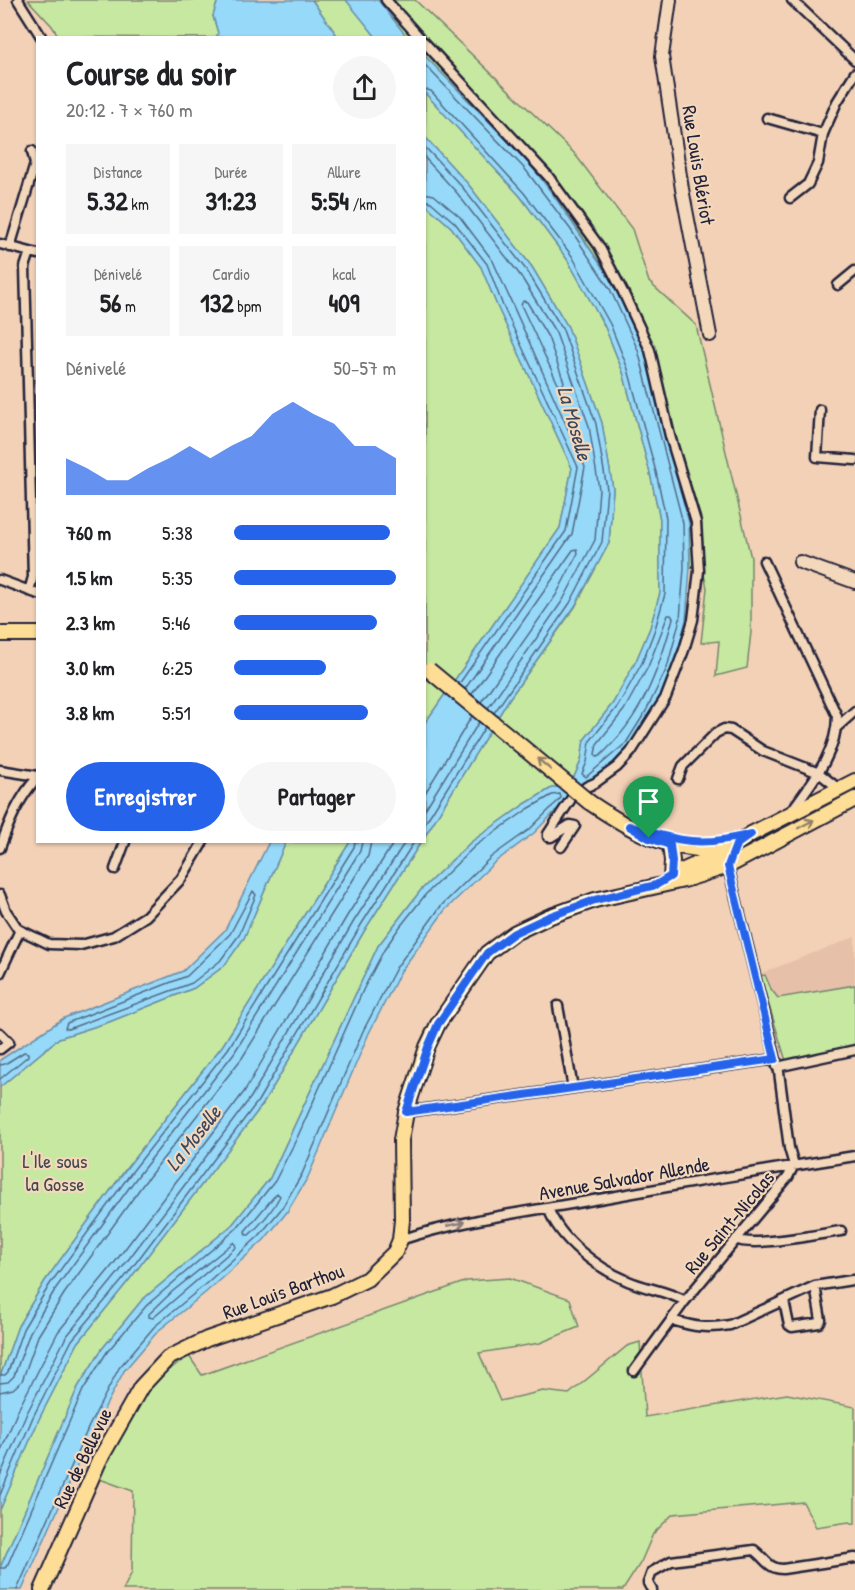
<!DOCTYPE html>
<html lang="fr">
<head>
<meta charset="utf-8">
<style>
  body { margin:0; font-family:"Patrick Hand",sans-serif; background:#f6f6f6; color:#202124; height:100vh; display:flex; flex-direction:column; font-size:22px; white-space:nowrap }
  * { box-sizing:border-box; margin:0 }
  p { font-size:20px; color:#757577 }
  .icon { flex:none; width:33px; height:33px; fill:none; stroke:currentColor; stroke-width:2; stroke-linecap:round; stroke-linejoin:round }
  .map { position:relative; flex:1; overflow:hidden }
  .drawer { position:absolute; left:36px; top:36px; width:390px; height:807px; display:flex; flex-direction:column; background:#fff; border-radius:0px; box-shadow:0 2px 4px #0004 }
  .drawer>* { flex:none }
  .pin { position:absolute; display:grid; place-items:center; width:51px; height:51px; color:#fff; margin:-62px -26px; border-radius:50% 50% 50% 0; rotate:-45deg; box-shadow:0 0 6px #0007 }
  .pin .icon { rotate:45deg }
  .round { display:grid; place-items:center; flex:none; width:63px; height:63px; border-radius:32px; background:#f6f6f6 }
  .head { display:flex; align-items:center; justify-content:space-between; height:102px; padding:0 30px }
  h1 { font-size:33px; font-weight:700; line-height:45px }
  .metrics { display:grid; grid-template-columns:repeat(3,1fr); gap:9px; height:102px; padding:6px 30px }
  .metrics div { display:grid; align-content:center; border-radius:0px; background:#f6f6f6; text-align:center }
  .metrics b { font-size:26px; font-weight:700 }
  .metrics small { font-size:16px; font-weight:400 }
  .metrics p { font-size:16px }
  .chart { height:168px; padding:12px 30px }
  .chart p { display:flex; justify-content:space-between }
  .chart svg { width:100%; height:108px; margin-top:6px; fill:#2563eb; opacity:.7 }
  .cta { display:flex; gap:12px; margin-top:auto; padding:12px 30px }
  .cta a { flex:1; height:69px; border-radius:36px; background:#2563eb; color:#fff; font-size:24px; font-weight:700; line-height:69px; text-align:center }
  .cta a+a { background:#f6f6f6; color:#202124 }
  ul { padding:0 30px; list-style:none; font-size:20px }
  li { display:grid; grid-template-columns:96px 72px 1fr; align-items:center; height:45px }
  li i { height:15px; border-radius:8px; background:#2563eb }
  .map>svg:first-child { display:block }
  .built { fill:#e7c0aa }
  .green { fill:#c7e8a0; stroke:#74856e; stroke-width:1.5 }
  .water { fill:#97d9f9; stroke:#6890ad; stroke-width:1.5 }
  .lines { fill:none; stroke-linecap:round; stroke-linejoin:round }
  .shore { stroke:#516b87; stroke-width:1.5 }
  .street-casing { stroke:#22223b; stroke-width:13 }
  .secondary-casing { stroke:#22223b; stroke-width:16 }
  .primary-casing { stroke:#22223b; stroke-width:18 }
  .street { stroke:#f4d8bb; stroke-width:8 }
  .secondary { stroke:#f4d8bb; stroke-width:12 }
  .primary { stroke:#fedd96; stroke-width:14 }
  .primary-bridge-casing { stroke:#22223b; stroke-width:18; stroke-linecap:butt }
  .primary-bridge { stroke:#fedd96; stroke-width:14 }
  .oneway { stroke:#908068 }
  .oneway2 { stroke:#8b7d7b }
  .route-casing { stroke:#fff; stroke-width:12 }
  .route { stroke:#2563eb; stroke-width:8 }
  .labels { text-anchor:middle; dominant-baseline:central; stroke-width:4.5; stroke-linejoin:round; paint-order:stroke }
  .street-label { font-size:20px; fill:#22223b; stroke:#f4d8bb }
  .park-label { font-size:20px; fill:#434a4f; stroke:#f4d8bb }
  .water-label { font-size:21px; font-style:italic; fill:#394761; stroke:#f4d8bb }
</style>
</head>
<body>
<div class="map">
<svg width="855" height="1590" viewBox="0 0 855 1590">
  <rect width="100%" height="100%" fill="#f3d1b6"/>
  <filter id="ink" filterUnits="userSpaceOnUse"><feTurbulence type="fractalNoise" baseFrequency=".0167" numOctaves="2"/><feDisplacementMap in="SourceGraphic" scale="12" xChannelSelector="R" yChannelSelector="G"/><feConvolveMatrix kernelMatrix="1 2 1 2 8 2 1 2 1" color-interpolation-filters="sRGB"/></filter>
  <g filter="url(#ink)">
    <path class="built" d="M 855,937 L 855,1018 L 821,1012 L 772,1023 L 759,974 Z"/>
    <path class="green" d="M 28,0 L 218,0 L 213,16 L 218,33 L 216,38 L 59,37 L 52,26 Z
      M 312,0 L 348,0 L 376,37 L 338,37 Z
      M 378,0 L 415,0 L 574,153 L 632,229 L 649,282 L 696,325 L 751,558 L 751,632 L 747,668 L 716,676 L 719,641 L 701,643 L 707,588 L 701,562 L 690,568 L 689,526 L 644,348 L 615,286 L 576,227 L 530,164 L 425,56 L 424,38 L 407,37 Z
      M 425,93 L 520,196 L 567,259 L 605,327 L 623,372 L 650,473 L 660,519 L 660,593 L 650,628 L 636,661 L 613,703 L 584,740 L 581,761 L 574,777 L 563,785 L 550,789 L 525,804 L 471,842 L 421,890 L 378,946 L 270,1178 L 232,1225 L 142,1300 L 102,1349 L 78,1387 L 0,1568 L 0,1510 L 39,1419 L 78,1343 L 129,1280 L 263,1104 L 366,928 L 421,842 L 424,842 L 425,836 L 509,699 L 575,607 L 609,543 L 613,489 L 602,423 L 568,327 L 532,267 L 468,184 L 425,137 Z
      M 425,204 L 451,227 L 481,267 L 498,308 L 572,468 L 560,528 L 425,723 Z
      M 286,842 L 350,842 L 223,1045 L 126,1169 L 45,1281 L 18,1326 L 0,1377 L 0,1087 L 59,1038 L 109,1022 L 194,988 L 224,966 L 244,938 Z
      M 765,975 L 771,989 L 778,998 L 855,985 L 855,1046 L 786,1061 L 760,976 Z
      M 510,1278 L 570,1299 L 579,1327 L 540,1343 L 479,1353 L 500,1401 L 543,1391 L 569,1394 L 627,1346 L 640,1342 L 645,1417 L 787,1394 L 855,1407 L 855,1524 L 849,1522 L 816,1527 L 803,1502 L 673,1514 L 653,1534 L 641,1562 L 623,1590 L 123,1590 L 132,1572 L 133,1491 L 97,1478 L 136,1407 L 157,1378 L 189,1356 L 202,1375 L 467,1281 Z"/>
    <path class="water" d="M 218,0 L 312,0 L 338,37 L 216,37 L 218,33 L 213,16 Z
      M 346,0 L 378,0 L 407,37 L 376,37 Z
      M 425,56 L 530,164 L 554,196 L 615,286 L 644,348 L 689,523 L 690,568 L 686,620 L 673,670 L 651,714 L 630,747 L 607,769 L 570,796 L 534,833 L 495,862 L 445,910 L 401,971 L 369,1033 L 308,1177 L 287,1212 L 264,1240 L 205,1293 L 158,1331 L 124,1371 L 94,1428 L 22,1590 L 0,1590 L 0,1568 L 78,1387 L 102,1349 L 142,1300 L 232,1225 L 270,1178 L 378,946 L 421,890 L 471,842 L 525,804 L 550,789 L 563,785 L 574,777 L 581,761 L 584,740 L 613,703 L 636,661 L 650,628 L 660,593 L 660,519 L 650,473 L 623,372 L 605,327 L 567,259 L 520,196 L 425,93 Z
      M 425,137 L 468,184 L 532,267 L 568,327 L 602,423 L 613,489 L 609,543 L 575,606 L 509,699 L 425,836 L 425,723 L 560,528 L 572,468 L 498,308 L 481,267 L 451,227 L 425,204 Z
      M 269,842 L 286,842 L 244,938 L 224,966 L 194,988 L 109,1022 L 59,1038 L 0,1087 L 0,1060 L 64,1018 L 183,971 L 225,930 Z
      M 350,842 L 421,842 L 366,928 L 263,1104 L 129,1280 L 78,1343 L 39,1419 L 0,1510 L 0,1377 L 18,1326 L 45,1281 L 126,1169 L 223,1045 Z"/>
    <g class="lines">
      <path class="shore" d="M 424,64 L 525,169 L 571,230 L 610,289 L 638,350 L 683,523 L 684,568 L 680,619 L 667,668 L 646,711 L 626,743 L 586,777 L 582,774 L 587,762 L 590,741 L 618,706 L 642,663 L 655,629 L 665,594 L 666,518 L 656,472 L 628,369 L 610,324 L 572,256 L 524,193 L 431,91 L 424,89
        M 424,146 L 463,188 L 527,271 L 563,330 L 596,424 L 607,489 L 602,542 L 570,603 L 494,713
        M 424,157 L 457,193 L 520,275 L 556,333 L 589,426 L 599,489 L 595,540 L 563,600 L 488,708
        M 424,193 L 434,195 L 460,217 L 493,261 L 585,467 L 572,534 L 465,689
        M 424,200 L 431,202 L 455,223 L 487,264 L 503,306 L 578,467 L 566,531 L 459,684
        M 523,301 L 527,302 L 548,337 L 564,382 L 562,386 L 558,384 L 521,305 Z
        M 668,615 L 671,615 L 673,618 C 658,673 642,717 600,756 L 597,757 L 595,754 L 597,744 L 624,710 L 648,667 Z
        M 472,694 L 573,550 L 577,549 L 578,553 L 556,595 L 481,702
        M 424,795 L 472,716
        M 424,811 L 479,722
        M 424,825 L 485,727
        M 253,891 L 256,895 L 239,935 L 220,961 L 192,983 L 68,1029 L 65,1028 L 67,1023 L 187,976 L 230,934 Z
        M 0,1065 L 5,1064 L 24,1052 L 28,1053 L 28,1056 L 0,1079
        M 277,1193 L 280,1196 C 273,1210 260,1225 249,1235 L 246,1235 L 245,1231 Z
        M 234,1242 L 236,1247 L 153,1318 L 149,1317 L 149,1314 L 173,1291 Z
        M 0,1375 L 5,1375 L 8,1372 L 23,1329 L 50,1284 L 131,1173 L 228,1049 L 354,847 L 355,842
        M 0,1383 L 8,1382 L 14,1376 L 30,1332 L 56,1288 L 137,1177 L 234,1053 L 360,851 L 362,842
        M 0,1392 L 13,1389 L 22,1381 L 38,1336 L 64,1294 L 144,1183 L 242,1058 L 368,856 L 371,842
        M 0,1453 L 18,1410 L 58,1332 L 112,1266 L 244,1092 L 347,916 L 394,842
        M 0,1476 L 27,1413 L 66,1337 L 119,1272 L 251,1097 L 354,921 L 405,842
        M 0,1495 L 33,1417 L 72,1340 L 125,1277 L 258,1101 L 361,925 L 414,842
        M 0,1568 L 5,1568 L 8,1564 L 83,1390 L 107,1352 L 147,1305 L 236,1229 L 275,1181 L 297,1138 L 364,988 L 384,950 L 399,928 L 426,894 L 475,846 L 528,809 L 552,795 L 560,794 L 561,798 L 530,829 L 491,857 L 441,906 L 396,968 L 363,1031 L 302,1174 L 282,1208 L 259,1236 L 201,1288 L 154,1327 L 119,1368 L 89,1426 L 17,1590"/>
      <defs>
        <path id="street" d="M 18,0 L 42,38
          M 386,0 L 420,38
          M 792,0 L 855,60
          M 424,42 L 548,176 L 599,246 L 623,292 L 650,350 L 670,436 L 696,522 L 699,571 L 693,620 L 684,650 L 666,697 L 631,752 L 617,767 L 595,783 L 586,787 L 571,799 L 548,834 L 548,837 L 551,837 L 570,825 L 575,826 L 561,847
          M 767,118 L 823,134
          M 790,198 L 808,184 L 818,163 L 823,134 L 837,102 L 855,73
          M 0,244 L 38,254
          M 10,247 L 35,164 L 32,151
          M 838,285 L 855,271
          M 820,410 L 817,457 L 855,460
          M 764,561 L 837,716 C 837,753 812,782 792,810
          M 0,580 L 38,594
          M 29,591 L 33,577 L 25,267 L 30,252
          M 837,727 L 855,711
          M 0,770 L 38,776
          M 678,779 L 683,766 L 716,733 L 724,729 L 731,730 L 763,751 L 819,773 L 839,789
          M 0,848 C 9,822 19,797 38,777
          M 115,869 L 125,842
          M 0,895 L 6,911 L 18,929 L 49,944 L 81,945 L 114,936 L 146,916 L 181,879 L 203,842
          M 0,973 L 20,930
          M 558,1006 L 573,1088
          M 0,1033 L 9,1042 L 0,1049
          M 777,1067 L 855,1050
          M 406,1112 L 775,1059
          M 548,1208 C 560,1240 597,1268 628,1281 C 646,1289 668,1291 685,1301
          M 736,1239 C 751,1248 820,1234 841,1231
          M 400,1240 C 461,1220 525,1212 588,1201 C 677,1185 766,1170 855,1156
          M 784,1301 L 789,1325 L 792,1327 L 819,1323 L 821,1320 L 815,1286
          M 672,1320 C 694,1327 707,1329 730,1325 L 815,1286 L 852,1280
          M 634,1371 L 685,1301 L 788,1177 L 794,1165 L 789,1148 L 779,1072 L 728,866
          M 652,1590 L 648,1583 L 652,1572 L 671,1561 L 754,1550 C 765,1558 768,1569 783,1569 L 855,1558"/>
        <path id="secondary" d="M 670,0 L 662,56 L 682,189 L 710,335
          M 800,562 L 855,582"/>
        <path id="primary" d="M 0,634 L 38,634
          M 589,802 C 635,833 664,849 721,851
          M 670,845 L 672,861 L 671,877
          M 673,875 L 724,852 L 751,834 L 855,781
          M 42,1590 L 99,1461 L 141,1387 L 168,1358 L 207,1339 L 332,1296 L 367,1279 L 395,1252 L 400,1240 L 402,1220 L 401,1140 L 406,1112 L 427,1047 L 438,1024 L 487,953 L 514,933 L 548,917 L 595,900 L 684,880 L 728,866 L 855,799"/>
      </defs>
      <use href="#street" class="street-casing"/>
      <use href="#secondary" class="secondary-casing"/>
      <use href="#primary" class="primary-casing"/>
      <use href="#street" class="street"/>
      <use href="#secondary" class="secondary"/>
      <use href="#primary" class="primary"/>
      <defs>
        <path id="primary-bridge" d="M 429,670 L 589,802"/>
      </defs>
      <use href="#primary-bridge" class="primary-bridge-casing"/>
      <use href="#primary-bridge" class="primary-bridge"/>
    </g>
    <defs><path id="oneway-shaft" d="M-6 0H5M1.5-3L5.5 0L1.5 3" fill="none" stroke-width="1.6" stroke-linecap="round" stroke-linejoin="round" transform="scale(1.5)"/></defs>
    <g class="oneway">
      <use href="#oneway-shaft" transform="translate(544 764) rotate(-140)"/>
      <use href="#oneway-shaft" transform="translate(806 824) rotate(-28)"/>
    </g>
    <use class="oneway2" href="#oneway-shaft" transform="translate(456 1224) rotate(-11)"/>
  </g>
  <g class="lines" filter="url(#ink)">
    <defs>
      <path id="route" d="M 629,826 C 679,841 698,848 751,834 L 736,845 L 728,866 L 775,1059 L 406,1112 L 428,1047 L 438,1024 L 487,953 L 514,933 L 548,917 L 595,900 L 656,885 L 671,876 L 672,861 L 670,845 L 649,838 Z"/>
    </defs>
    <use href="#route" class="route-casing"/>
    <use href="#route" class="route"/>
  </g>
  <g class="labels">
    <g class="street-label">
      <text transform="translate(699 165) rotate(81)">Rue Louis Blériot</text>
      <text transform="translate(624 1178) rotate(-10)">Avenue Salvador Allende</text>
      <text transform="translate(729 1222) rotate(-50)">Rue Saint-Nicolas</text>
      <text transform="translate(283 1291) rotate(-20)">Rue Louis Barthou</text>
      <text transform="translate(82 1458) rotate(-64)">Rue de Bellevue</text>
    </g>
    <g class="park-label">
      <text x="55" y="1160">L'Ile sous<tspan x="55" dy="23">la Gosse</tspan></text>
    </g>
    <g class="water-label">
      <text transform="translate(575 423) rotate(74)">La Moselle</text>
      <text transform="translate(193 1138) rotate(-52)">La Moselle</text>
    </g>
  </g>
</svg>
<div class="pin" style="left:649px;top:838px;background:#1e9e55"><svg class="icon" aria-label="arrive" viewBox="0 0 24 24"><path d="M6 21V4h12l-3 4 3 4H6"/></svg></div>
<section class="drawer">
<div class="head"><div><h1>Course du soir</h1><p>20:12 · 7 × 760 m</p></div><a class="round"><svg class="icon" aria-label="share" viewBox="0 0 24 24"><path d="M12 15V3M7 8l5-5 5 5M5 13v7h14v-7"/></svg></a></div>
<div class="metrics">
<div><p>Distance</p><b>5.32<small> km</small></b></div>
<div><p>Durée</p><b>31:23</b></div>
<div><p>Allure</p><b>5:54<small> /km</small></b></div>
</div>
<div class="metrics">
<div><p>Dénivelé</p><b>56<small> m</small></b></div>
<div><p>Cardio</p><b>132<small> bpm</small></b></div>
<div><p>kcal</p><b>409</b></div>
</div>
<div class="chart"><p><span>Dénivelé</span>50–57 m</p>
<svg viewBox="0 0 160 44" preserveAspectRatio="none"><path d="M0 44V29L10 33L20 38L30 38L40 33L50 29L60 24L70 29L80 24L90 20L100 11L110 6L120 11L130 15L140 24L150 24L160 29V44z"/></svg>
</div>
<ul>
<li><b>760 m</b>5:38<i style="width:96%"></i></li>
<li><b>1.5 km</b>5:35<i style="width:100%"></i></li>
<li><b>2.3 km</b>5:46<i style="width:88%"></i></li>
<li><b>3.0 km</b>6:25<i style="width:57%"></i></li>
<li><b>3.8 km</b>5:51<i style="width:83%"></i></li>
</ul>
<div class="cta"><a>Enregistrer</a><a>Partager</a></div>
</section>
</div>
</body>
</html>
